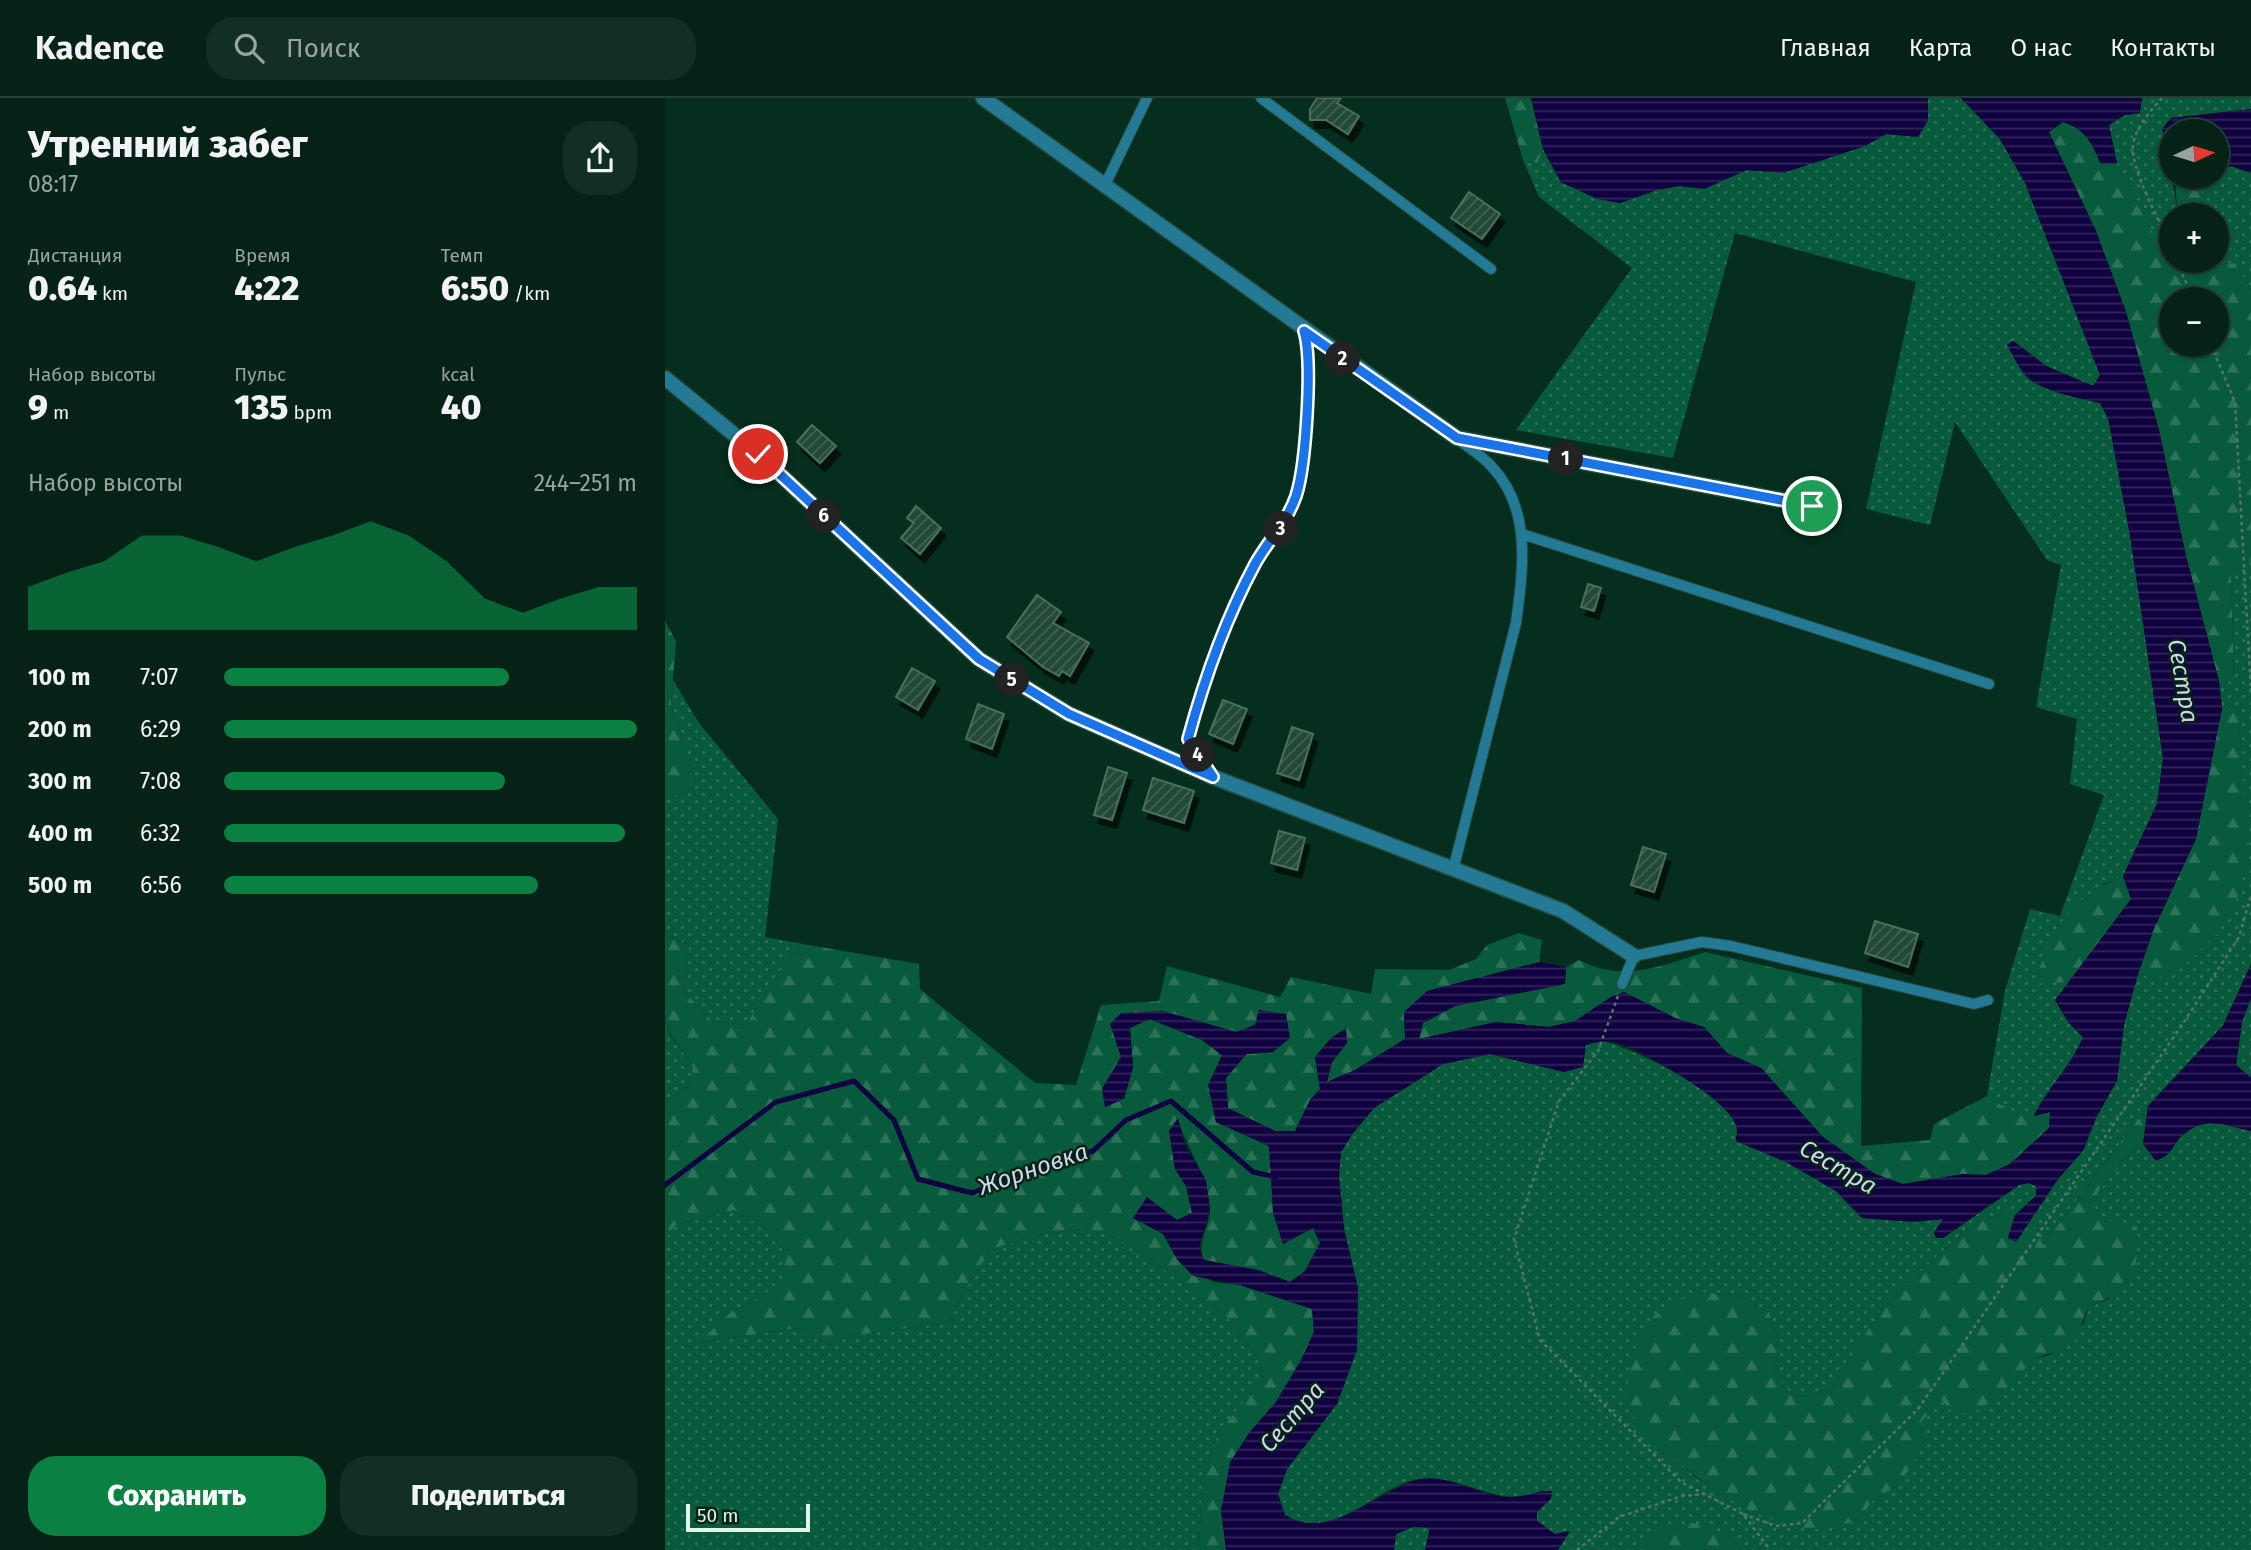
<!DOCTYPE html>
<html lang="ru">
<head>
<meta charset="utf-8">
<style>
  body { margin:0; font-family:"Fira Sans",sans-serif; background:#122f23; color:#f1f3f6; height:100vh; display:flex; flex-direction:column; font-size:26px; white-space:nowrap }
  * { box-sizing:border-box; margin:0 }
  p { font-size:23px; color:#97a4a1 }
  .icon { flex:none; width:38px; height:38px; fill:none; stroke:currentColor; stroke-width:2; stroke-linecap:round; stroke-linejoin:round }
  .map { position:relative; flex:1; overflow:hidden }
  .details { display:flex; flex-direction:column; background:#042216; width:665px }
  .details>* { flex:none }
  .needle { width:46px; rotate:86deg }
  .tools { position:absolute; left:1494px; top:21px; display:grid; gap:14px }
  .tools a { display:grid; place-items:center; width:70px; height:70px; border-radius:50%; background:#042216; box-shadow:0 2px 5px #0004,0 0 0 2px #253f35; font-size:35px }
  .scale { position:absolute; left:21px; bottom:18px; width:124px; box-sizing:border-box; padding-left:7px; border:4px solid #e2f7eb; border-top:0; font-size:19px; line-height:24px; white-space:nowrap; color:#e2f7eb; -webkit-text-stroke:5px #002415; paint-order:stroke }
  .pin { position:absolute; display:grid; place-items:center; width:60px; height:60px; color:#fff; margin:-30px; border:4px solid #fff; border-radius:50%; box-shadow:0 2px 7px #0007 }
  .km { position:absolute; width:35px; height:35px; margin:-18px; border-radius:50%; background:#222; color:#fff; font-size:19px; line-height:35px; text-align:center }
  .round { display:grid; place-items:center; flex:none; width:74px; height:74px; border-radius:28px; background:#122f23 }
  .head { display:flex; align-items:center; justify-content:space-between; height:119px; padding:0 28px }
  h1 { font-size:38px; font-weight:800; line-height:52px }
  .figures { display:grid; grid-template-columns:repeat(3,1fr); gap:10px; height:119px; padding:7px 28px }
  .figures div { display:grid; align-content:center }
  .figures b { font-size:35px; font-weight:800 }
  .figures small { font-size:19px; font-weight:400 }
  .figures p { font-size:19px }
  .chart { height:196px; padding:14px 28px }
  .chart p { display:flex; justify-content:space-between }
  .chart svg { width:100%; height:126px; margin-top:7px; fill:#0b8043; opacity:.7 }
  .cta { display:flex; gap:14px; margin-top:auto; padding:14px 28px }
  .cta a { flex:1; height:80px; border-radius:28px; background:#0b8043; color:#fff; font-size:28px; font-weight:800; line-height:80px; text-align:center }
  .cta a+a { background:#122f23; color:#f1f3f6 }
  ul { padding:0 28px; list-style:none; font-size:23px }
  li { display:grid; grid-template-columns:112px 84px 1fr; align-items:center; height:52px }
  li i { height:18px; border-radius:9px; background:#0b8043 }
  header { display:flex; align-items:center; gap:42px; box-sizing:border-box; height:98px; padding:0 35px; background:#042216; border-bottom:2px solid #253f35 }
  header strong { font-size:33px }
  nav { display:flex; gap:38px; margin-inline-start:auto; font-size:24px }
  .search { width:490px; height:63px; background:#122f23; display:flex; align-items:center; gap:18px; box-sizing:border-box; padding:0 24px; border-radius:28px; color:#97a4a1; font-size:26px }
  main { display:flex; flex:1; min-height:0 }
  .map>svg:first-child { display:block }
  .grass { fill:url(#grass-dots) }
  .forest { fill:url(#forest-firs); fill-rule:evenodd }
  .water { fill:url(#water-rules) }
  .lines { fill:none; stroke-linecap:round; stroke-linejoin:round }
  .stream { stroke:#11003f; stroke-width:5 }
  .building { fill:url(#building-hatch); stroke:#49705d; stroke-width:2; filter:url(#shadow) }
  .lane-casing { stroke:#244a3b; stroke-width:12 }
  .street-casing { stroke:#244a3b; stroke-width:17 }
  .path { stroke:#547668; stroke-width:2.5; stroke-dasharray:3.5 3.5; stroke-linecap:butt }
  .lane { stroke:#247a94; stroke-width:10 }
  .street { stroke:#247a94; stroke-width:14 }
  .route-casing { stroke:#fff; stroke-width:14 }
  .route { stroke:#1a73e8; stroke-width:9 }
  .labels { text-anchor:middle; dominant-baseline:central; stroke-width:5; stroke-linejoin:round; paint-order:stroke }
  .water-label { font-size:24px; font-style:italic; fill:#d2d4ec; stroke:#002415 }
</style>
</head>
<body>
<header>
<strong>Kadence</strong>
<div class="search"><svg class="icon" aria-label="search" viewBox="0 0 24 24"><circle cx="10" cy="10" r="6"/><path d="M15 15l6 6"/></svg>Поиск</div>
<nav><a>Главная</a><a>Карта</a><a>О нас</a><a>Контакты</a></nav>
</header>
<main>
<section class="details">
<div class="head"><div><h1>Утренний забег</h1><p>08:17</p></div><a class="round"><svg class="icon" aria-label="share" viewBox="0 0 24 24"><path d="M12 15V3M7 8l5-5 5 5M5 13v7h14v-7"/></svg></a></div>
<div class="figures">
<div><p>Дистанция</p><b>0.64<small> km</small></b></div>
<div><p>Время</p><b>4:22</b></div>
<div><p>Темп</p><b>6:50<small> /km</small></b></div>
</div>
<div class="figures">
<div><p>Набор высоты</p><b>9<small> m</small></b></div>
<div><p>Пульс</p><b>135<small> bpm</small></b></div>
<div><p>kcal</p><b>40</b></div>
</div>
<div class="chart"><p><span>Набор высоты</span>244–251 m</p>
<svg viewBox="0 0 160 44" preserveAspectRatio="none"><path d="M0 44V29L10 24L20 20L30 11L40 11L50 15L60 20L70 15L80 11L90 6L100 11L110 20L120 33L130 38L140 33L150 29L160 29V44z"/></svg>
</div>
<ul>
<li><b>100 m</b>7:07<i style="width:69%"></i></li>
<li><b>200 m</b>6:29<i style="width:100%"></i></li>
<li><b>300 m</b>7:08<i style="width:68%"></i></li>
<li><b>400 m</b>6:32<i style="width:97%"></i></li>
<li><b>500 m</b>6:56<i style="width:76%"></i></li>
</ul>
<div class="cta"><a>Сохранить</a><a>Поделиться</a></div>
</section>
<div class="map">
<svg width="1586" height="1452" viewBox="0 0 1586 1452">
  <defs>
    <pattern id="grass-dots" width="8" height="8" patternUnits="userSpaceOnUse" patternTransform="scale(1.75)"><rect width="8" height="8" fill="#085a3d"/><path d="M2 2h.1M6 6h.1" fill="none" stroke="#2c7259" stroke-width="1.8" stroke-linecap="round"/></pattern>
    <pattern id="forest-firs" width="22" height="20" patternUnits="userSpaceOnUse" patternTransform="scale(1.75)"><rect width="22" height="20" fill="#085a3d"/><path d="M5 1l3.5 6h-7zM16 11l3.5 6h-7z" fill="#2c7259"/></pattern>
    <pattern id="water-rules" width="6" height="5" patternUnits="userSpaceOnUse" patternTransform="scale(1.75)"><rect width="6" height="5" fill="#11003f"/><path d="M0 2.5h6" fill="none" stroke="#33265b"/></pattern>
    <pattern id="building-hatch" width="6" height="6" patternUnits="userSpaceOnUse" patternTransform="scale(1.75)"><rect width="6" height="6" fill="#224836"/><path d="M-1 1l2-2M0 6l6-6M5 7l2-2" fill="none" stroke="#426353"/></pattern>
    <filter id="shadow"><feDropShadow dx="4.5" dy="8" stdDeviation="0" flood-color="#0009"/></filter>
  </defs>
  <rect width="100%" height="100%" fill="#052e1e"/>
  <path class="grass" d="M 1263,0 L 1296,0 L 1335,41 L 1360,85 L 1435,277 L 1428,288 L 1381,268 L 1349,243 L 1367,283 L 1412,300 L 1435,305 L 1443,320 L 1465,437 L 1498,660 L 1492,706 L 1458,778 L 1439,786 L 1370,885 L 1404,884 L 1390,902 L 1403,924 L 1418,939 C 1406,969 1383,990 1369,1018 L 1345,1015 L 1322,998 L 1340,893 L 1365,811 L 1395,818 L 1439,697 L 1405,686 L 1412,621 L 1371,609 L 1396,467 L 1382,462 L 1290,324 L 1265,427 L 1201,411 L 1251,184 L 1070,135 L 1008,360 L 851,332 L 967,170 L 874,99 L 858,62 L 872,66 L 878,51 L 896,85 L 955,105 L 992,92 L 1014,88 L 1039,90 L 1082,72 L 1118,75 L 1200,48 L 1221,36 L 1253,39 L 1263,22 Z
    M 1477,0 L 1586,0 L 1586,11 L 1506,20 L 1498,30 L 1513,117 L 1507,117 L 1507,146 L 1496,151 L 1452,66 L 1444,27 L 1460,17 L 1474,15 Z
    M 1566,68 L 1586,75 L 1586,192 L 1570,165 L 1547,167 L 1545,163 L 1552,163 L 1552,117 L 1546,117 L 1535,91 L 1539,79 L 1552,79 L 1552,72 Z
    M 1586,462 L 1586,866 L 1558,927 L 1483,1008 L 1377,1148 L 1365,1123 L 1393,1081 L 1418,1053 L 1431,1020 L 1473,876 L 1491,881 L 1578,681 L 1573,614 L 1557,611 L 1554,583 L 1569,579 L 1566,474 Z
    M 8,582 L 34,625 L 113,721 L 100,839 L 138,846 L 120,866 L 81,927 L 47,923 L 18,892 L 24,847 L 5,838 L 0,842 L 0,695 L 17,698 L 31,682 L 6,606 Z
    M 1586,900 L 1586,980 L 1571,967 L 1577,924 Z
    M 0,917 L 4,935 L 28,969 L 23,988 L 0,1004 Z
    M 935,942 C 966,949 1061,995 1071,1027 C 1073,1031 1071,1039 1071,1043 L 1121,1064 L 1171,1093 L 1197,1120 L 1249,1124 L 1278,1121 L 1278,1140 L 1354,1087 L 1364,1085 L 1371,1088 L 1371,1098 L 1350,1117 L 1341,1114 L 1314,1124 L 1273,1157 L 1217,1210 L 1167,1290 L 1142,1298 L 1127,1297 L 1109,1275 L 1115,1245 L 1104,1214 L 1073,1197 L 1030,1194 L 1011,1362 L 1034,1382 L 1152,1431 L 1193,1423 L 1208,1402 L 1233,1387 L 1256,1324 L 1276,1300 L 1350,1278 L 1369,1261 L 1385,1257 L 1419,1225 L 1423,1209 L 1444,1201 L 1428,1100 L 1465,1056 L 1478,1046 L 1491,1062 C 1505,1058 1505,1052 1514,1041 C 1538,1016 1558,1027 1586,1033 L 1586,1452 L 1078,1452 L 1059,1436 L 977,1443 L 987,1452 L 893,1452 L 904,1433 L 890,1436 L 872,1423 L 872,1414 L 886,1401 L 878,1392 C 831,1413 797,1374 753,1381 C 711,1388 668,1447 620,1417 L 613,1396 L 622,1371 L 672,1306 L 693,1190 L 679,1131 L 674,1078 L 676,1054 L 688,1035 L 709,1010 L 778,966 L 825,956 L 899,974 L 921,947 Z
    M 69,1112 L 104,1133 L 122,1157 L 116,1187 L 65,1215 L 34,1245 L 132,1230 L 164,1247 L 189,1237 L 284,1225 L 301,1190 L 327,1151 L 372,1137 L 419,1131 L 447,1138 L 480,1157 L 564,1221 L 594,1261 L 599,1281 L 554,1333 L 537,1382 L 534,1452 L 0,1452 L 0,1141 L 11,1127 Z
    M 748,1429 L 765,1429 L 760,1452 L 729,1452 L 731,1436 Z"/>
  <path class="forest" d="M 840,0 L 866,0 L 878,51 L 872,66 L 858,62 Z
    M 1398,24 C 1421,32 1427,45 1436,66 L 1452,66 L 1496,150 L 1507,146 L 1507,163 L 1545,163 L 1548,167 L 1570,165 L 1586,192 L 1586,462 L 1566,474 L 1569,580 L 1554,583 L 1521,458 L 1494,332 L 1461,214 L 1431,133 L 1384,34 ZM 1507,201 L 1552,201 L 1552,247 L 1507,247 Z
    M 1510,84 L 1535,91 L 1546,117 L 1513,117 Z
    M 0,523 L 11,543 L 6,606 L 31,682 L 17,698 L 0,695 Z
    M 1557,611 L 1573,613 L 1584,756 L 1574,796 L 1554,834 L 1517,870 L 1491,881 L 1473,876 L 1544,671 Z
    M 1458,778 L 1466,801 L 1404,884 L 1370,886 C 1387,829 1401,803 1458,778 Z
    M 854,835 L 877,842 L 874,864 L 821,880 L 739,914 L 740,941 L 690,972 L 662,984 L 667,964 L 682,945 L 650,959 L 655,991 L 645,1002 L 630,1033 L 610,1033 L 563,1011 L 561,980 L 582,956 L 608,954 L 590,927 L 571,934 L 539,925 L 456,915 L 456,959 L 437,991 L 468,970 L 465,930 L 484,921 L 537,942 L 557,957 L 544,987 L 551,1024 L 604,1048 L 618,1145 L 648,1130 L 655,1145 L 640,1173 L 625,1184 L 593,1172 L 538,1162 C 532,1142 546,1128 545,1109 C 543,1077 522,1052 513,1021 L 504,1033 L 510,1071 L 521,1088 L 527,1115 L 512,1122 L 469,1120 L 498,1136 L 512,1161 L 548,1184 L 575,1187 L 647,1211 L 649,1234 L 636,1262 L 611,1304 L 584,1335 L 556,1412 L 561,1452 L 534,1452 L 537,1382 L 554,1333 L 599,1281 L 594,1261 L 564,1221 L 480,1157 L 447,1138 L 418,1131 L 372,1137 L 327,1151 L 301,1190 L 284,1225 L 189,1237 L 164,1247 L 132,1230 L 33,1245 L 65,1215 L 115,1187 L 122,1157 L 104,1133 L 69,1112 L 11,1127 L 0,1141 L 0,1004 L 23,988 L 28,969 L 4,934 L 0,917 L 0,842 L 4,838 L 24,847 L 18,892 L 47,923 L 81,927 L 120,866 L 138,846 L 254,866 L 255,891 L 370,985 L 411,987 L 436,907 L 494,903 L 502,868 L 615,899 L 626,879 L 706,896 L 710,871 L 784,872 L 811,861 L 822,847 Z
    M 1040,854 L 1197,890 L 1196,1048 L 1265,1042 L 1269,1026 L 1322,998 C 1344,1013 1358,1021 1385,1014 L 1384,1030 L 1345,1066 L 1321,1077 L 1298,1076 L 1238,1086 L 1210,1076 L 1158,1039 L 1096,970 L 1062,955 L 1039,929 L 1010,920 L 959,894 L 946,899 L 911,923 L 884,929 L 831,924 L 754,941 L 758,925 L 790,908 L 900,886 L 901,869 L 914,862 C 959,885 996,868 1040,854 Z
    M 1483,1008 L 1478,1046 L 1465,1056 L 1428,1100 L 1434,1125 L 1451,1122 L 1472,1129 C 1475,1174 1467,1192 1423,1209 L 1409,1246 L 1369,1261 L 1331,1301 L 1305,1317 L 1286,1314 L 1276,1301 L 1256,1324 L 1262,1335 L 1249,1364 L 1233,1387 L 1208,1402 L 1193,1423 C 1180,1425 1164,1431 1151,1431 C 1087,1431 997,1359 961,1310 L 965,1260 L 988,1218 L 1030,1194 L 1073,1197 L 1104,1214 L 1115,1245 L 1109,1275 L 1127,1297 L 1142,1298 L 1167,1290 L 1217,1210 L 1273,1157 L 1314,1124 L 1341,1114 L 1350,1117 L 1343,1140 L 1351,1144 L 1365,1123 L 1378,1147 Z
    M 1030,1425 L 1059,1436 L 1078,1452 L 987,1452 L 976,1444 L 998,1428 Z"/>
  <path class="water" d="M 866,0 L 1263,0 L 1263,22 L 1253,39 L 1221,36 L 1200,48 L 1118,75 L 1082,72 L 1039,91 L 1014,88 L 992,92 L 955,105 L 932,101 L 896,84 L 878,51 Z
    M 1296,0 L 1477,0 L 1475,15 L 1460,17 L 1444,27 L 1452,66 L 1436,66 C 1427,45 1421,32 1398,24 L 1384,34 L 1431,133 L 1461,214 L 1494,332 L 1521,458 L 1554,583 L 1557,611 L 1531,741 L 1488,833 L 1473,876 L 1459,927 L 1452,983 L 1431,1020 L 1418,1053 L 1393,1081 L 1351,1144 L 1343,1140 L 1350,1117 L 1371,1098 L 1371,1088 L 1364,1085 L 1354,1087 L 1278,1140 L 1271,1140 L 1269,1134 L 1278,1121 L 1249,1124 L 1197,1120 L 1171,1093 L 1121,1064 L 1071,1043 C 1071,1039 1073,1031 1071,1027 C 1063,1001 983,957 958,947 C 945,942 934,943 921,947 L 918,969 L 899,974 L 825,956 L 778,966 L 709,1010 L 688,1035 L 676,1054 L 674,1078 L 679,1131 L 693,1190 L 692,1252 L 672,1306 L 622,1371 L 613,1396 L 620,1417 C 663,1444 709,1396 749,1383 C 777,1373 812,1396 839,1399 C 857,1401 870,1392 887,1393 L 886,1400 L 872,1414 L 872,1423 L 890,1436 L 905,1433 L 893,1452 L 760,1452 L 765,1430 L 748,1429 L 731,1436 L 729,1452 L 561,1452 L 556,1413 L 565,1364 L 584,1335 L 611,1304 L 636,1262 L 649,1234 L 647,1211 L 575,1187 L 528,1178 L 512,1161 L 498,1136 L 468,1120 L 482,1099 L 512,1122 L 527,1115 L 521,1088 L 510,1071 L 504,1033 L 513,1020 L 520,1047 L 541,1082 L 545,1112 L 534,1149 L 539,1162 L 593,1172 L 625,1184 L 640,1173 L 655,1145 L 648,1130 L 618,1146 L 608,1115 L 604,1048 L 551,1024 L 543,987 L 557,957 L 537,942 L 485,921 L 465,930 L 468,970 L 459,1001 L 440,1009 L 437,991 L 456,959 L 445,926 L 456,915 L 498,913 L 571,934 L 590,927 L 594,912 L 621,916 L 625,940 L 608,954 L 581,956 L 561,980 L 563,1010 L 610,1033 L 630,1033 L 645,1002 L 655,991 L 650,959 L 666,940 L 681,930 L 682,945 L 667,964 L 662,984 L 690,972 L 740,941 L 739,914 L 762,893 L 874,864 L 901,869 L 900,886 L 790,908 L 758,925 L 754,941 L 831,924 L 884,929 L 910,923 L 946,899 L 959,894 L 1010,920 L 1039,929 L 1062,955 L 1096,970 L 1158,1039 L 1210,1076 L 1238,1086 L 1298,1076 L 1321,1077 L 1345,1066 L 1384,1030 L 1385,1014 L 1369,1018 C 1382,990 1406,969 1418,939 L 1403,924 L 1390,902 L 1466,801 L 1458,778 L 1492,706 L 1498,660 L 1465,437 L 1443,320 L 1435,305 C 1414,300 1385,295 1367,283 C 1355,275 1349,259 1342,247 L 1348,243 L 1381,268 L 1428,288 L 1435,277 L 1360,85 L 1335,41 Z
    M 1586,11 L 1586,75 L 1566,68 L 1552,72 L 1552,33 L 1507,33 L 1507,69 L 1497,31 L 1506,20 Z
    M 1586,866 L 1586,900 L 1577,924 L 1571,967 L 1586,980 L 1586,1033 C 1558,1027 1538,1016 1514,1041 C 1505,1052 1505,1058 1491,1063 L 1478,1046 L 1483,1008 L 1558,928 Z"/>
  <g class="lines">
    <path class="stream" d="M 0,1087 L 111,1004 L 189,983 L 229,1022 L 253,1081 L 307,1095 L 359,1074 L 428,1053 L 461,1022 L 506,1003 L 588,1074 L 611,1079"/>
  </g>
  <path class="building" d="M 652,0 L 676,0 L 672,5 L 694,18 L 683,36 L 661,22 L 645,22 L 645,11 Z
    M 804,94 L 835,116 L 817,141 L 786,120 Z
    M 147,327 L 171,348 L 155,365 L 132,344 Z
    M 251,408 L 276,430 L 255,456 L 236,440 L 249,425 L 242,420 Z
    M 923,486 L 936,490 L 929,513 L 916,509 Z
    M 372,497 L 396,514 L 388,525 L 424,545 L 405,578 L 397,573 L 394,578 L 378,569 L 342,539 Z
    M 247,570 L 270,583 L 253,612 L 231,599 Z
    M 558,602 L 582,611 L 568,646 L 544,636 Z
    M 313,606 L 339,616 L 327,651 L 301,641 Z
    M 627,629 L 648,636 L 634,682 L 612,675 Z
    M 443,669 L 462,675 L 447,722 L 429,717 Z
    M 488,680 L 529,693 L 519,725 L 478,712 Z
    M 614,733 L 640,740 L 632,772 L 606,765 Z
    M 978,749 L 1001,756 L 989,794 L 966,787 Z
    M 1210,823 L 1253,836 L 1243,869 L 1200,855 Z"/>
  <g class="lines">
    <defs>
      <path id="lane" d="M 596,0 L 826,171
        M 439,89 L 482,0
        M 857,436 L 1324,586
        M 547,679 L 523,641 C 539,582 561,520 590,466 C 604,441 621,426 631,398 C 641,368 648,263 639,233
        M 789,768 L 851,525 C 858,473 867,412 828,370 C 819,359 805,351 794,342
        M 957,886 L 969,858 L 1037,844 L 1066,848 L 1309,906 L 1323,902"/>
      <path id="street" d="M 318,0 L 792,340 L 1147,408
        M 0,280 L 93,356 L 314,561 L 404,616 L 548,679 L 898,813 L 969,858"/>
    </defs>
    <use href="#lane" class="lane-casing"/>
    <use href="#street" class="street-casing"/>
    <path class="path" d="M 1497,0 C 1486,12 1470,30 1468,47 C 1465,71 1497,127 1507,151
      M 1512,163 L 1528,201
      M 1546,247 L 1570,304 L 1586,595
      M 953,898 L 933,953 L 894,1003 L 849,1141 L 875,1242 L 1016,1384 L 1078,1416 L 1105,1452
      M 1078,1416 L 1111,1428 L 1137,1425 L 1253,1311 L 1517,927 L 1574,839 L 1586,797
      M 912,1452 L 954,1419 L 1017,1398 L 1041,1396"/>
    <use href="#lane" class="lane"/>
    <use href="#street" class="street"/>
  </g>
  <g class="lines">
    <defs>
      <path id="route" d="M 93,356 L 314,561 L 404,616 L 548,679 L 523,641 C 539,582 561,520 590,466 C 604,441 621,426 631,398 C 641,367 648,263 639,233 L 792,340 L 1147,408"/>
    </defs>
    <use href="#route" class="route-casing"/>
    <use href="#route" class="route"/>
  </g>
  <g class="labels">
    <g class="water-label">
      <text transform="translate(1518 583) rotate(80)">Сестра</text>
      <text transform="translate(1173 1069) rotate(30)">Сестра</text>
      <text transform="translate(368 1071) rotate(-19)">Жорновка</text>
      <text transform="translate(627 1319) rotate(-49)">Сестра</text>
    </g>
  </g>
</svg>
<div class="tools">
<a><svg class="needle" viewBox="-14 -14 28 28"><path d="M0-13l5 13h-10z" fill="#e53935"/><path d="M0 13l5-13h-10z" fill="#97a4a1"/></svg></a>
<a>+</a>
<a>−</a>
</div>
<div class="scale">50 m</div>
<div class="pin" style="left:1147px;top:408px;background:#1e9e55"><svg class="icon" aria-label="arrive" viewBox="0 0 24 24"><path d="M6 21V4h12l-3 4 3 4H6"/></svg></div>
<div class="pin" style="left:93px;top:356px;background:#d93025"><svg class="icon" aria-label="check" viewBox="0 0 24 24"><path d="M5 12l5 5 9-10"/></svg></div>
<b class="km" style="left:901px;top:361px">1</b>
<b class="km" style="left:678px;top:261px">2</b>
<b class="km" style="left:616px;top:431px">3</b>
<b class="km" style="left:533px;top:657px">4</b>
<b class="km" style="left:347px;top:582px">5</b>
<b class="km" style="left:159px;top:418px">6</b>
</div>
</main>
</body>
</html>
